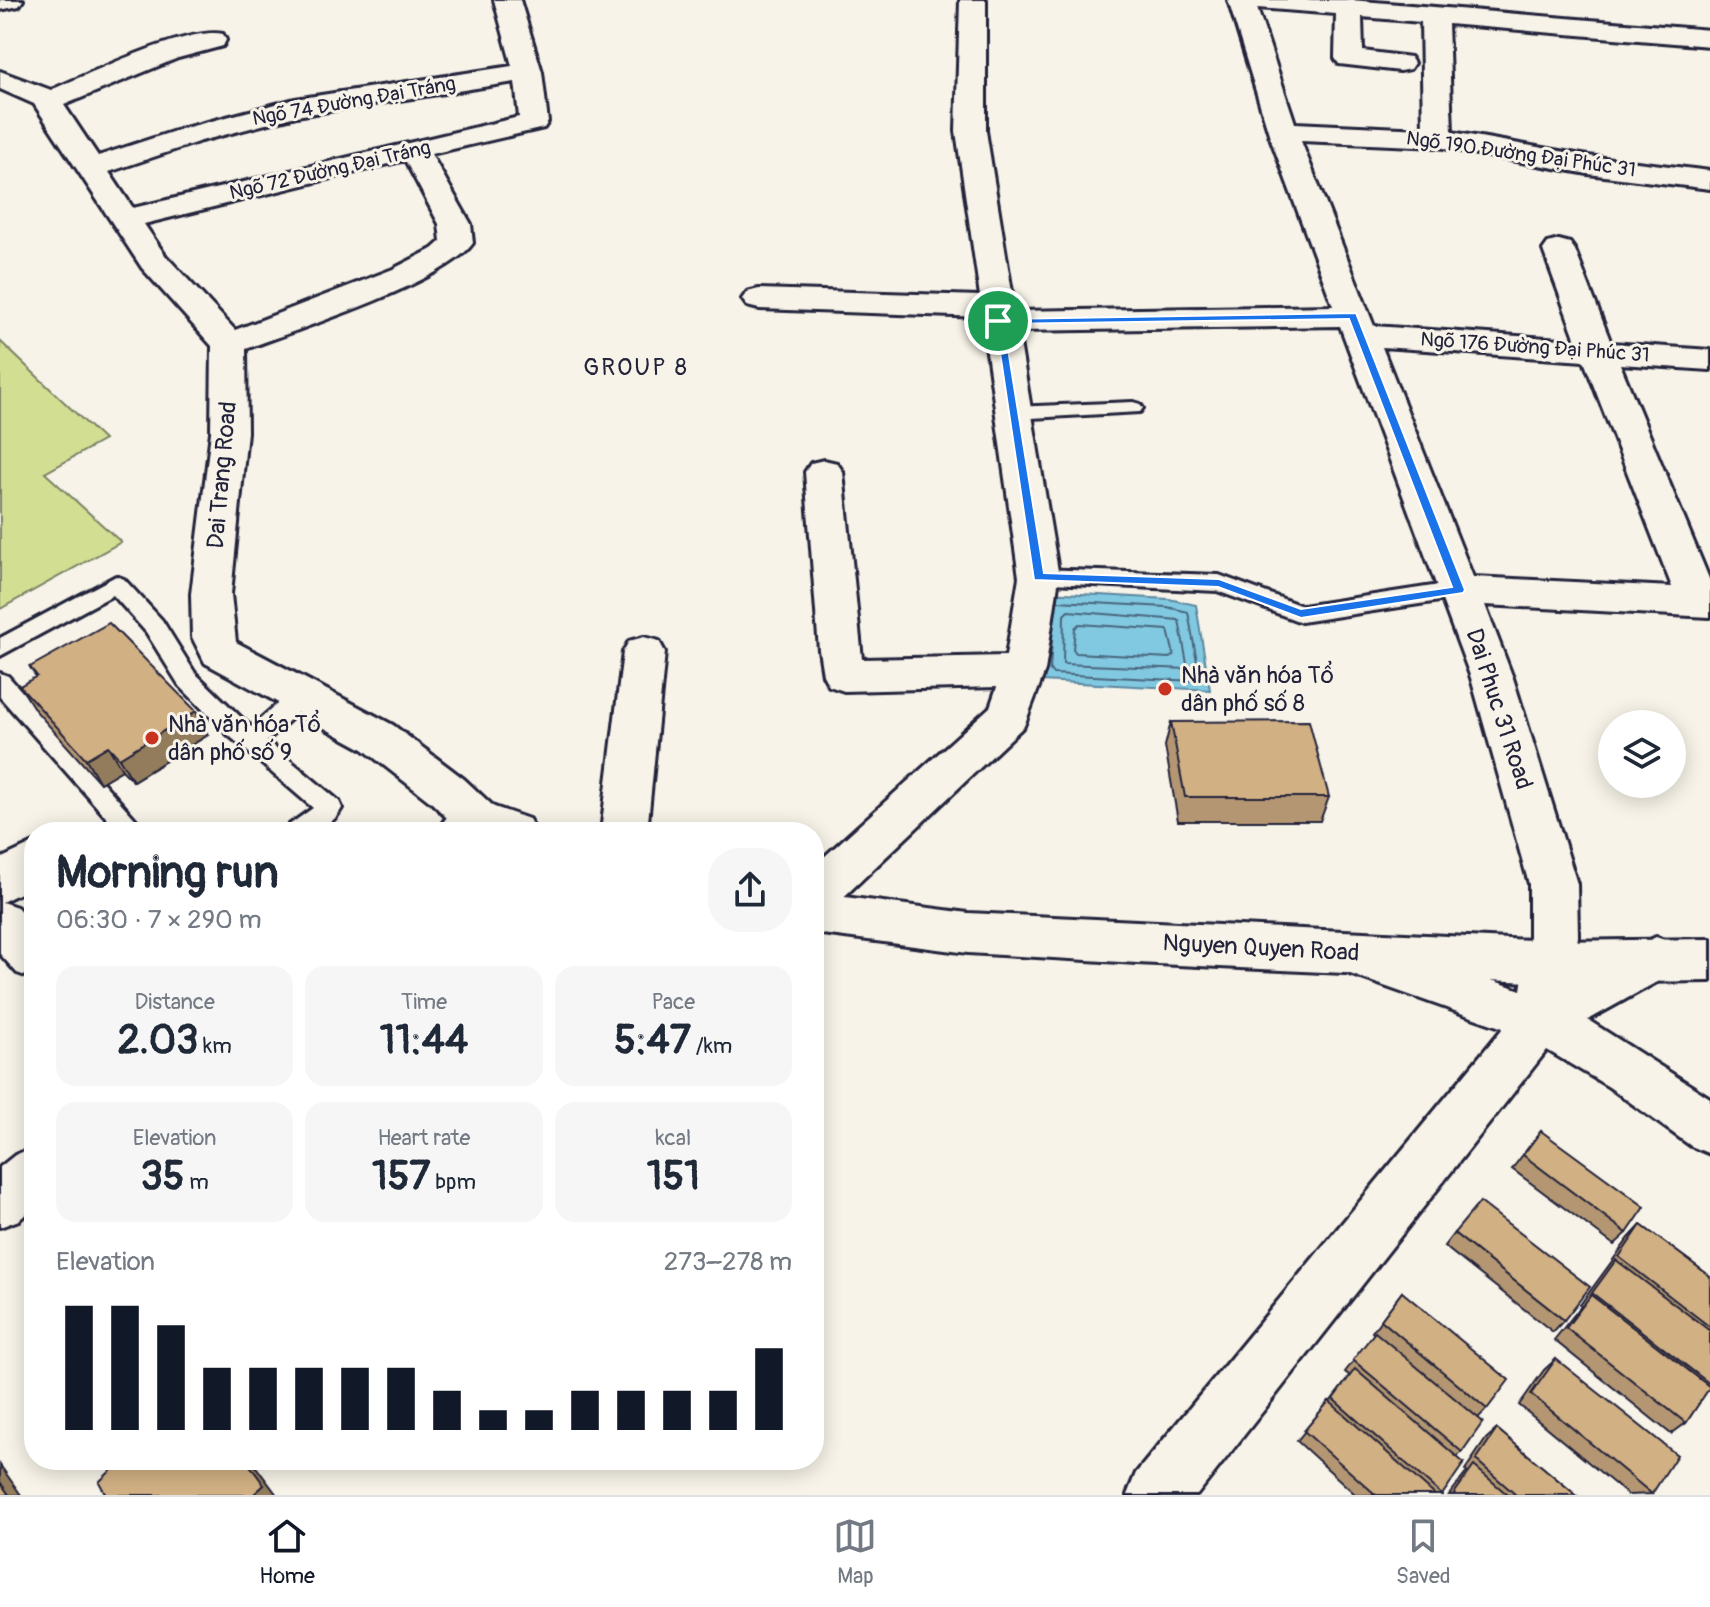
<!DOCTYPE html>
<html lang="en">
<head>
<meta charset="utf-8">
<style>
  body { margin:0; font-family:Pangolin,sans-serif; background:#f6f6f7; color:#1f2937; height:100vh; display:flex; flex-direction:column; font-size:30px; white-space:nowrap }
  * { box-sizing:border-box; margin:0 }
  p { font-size:26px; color:#747a83 }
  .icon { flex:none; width:44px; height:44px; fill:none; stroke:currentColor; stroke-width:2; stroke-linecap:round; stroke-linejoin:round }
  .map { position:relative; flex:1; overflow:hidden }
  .sheet { position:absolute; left:24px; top:822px; width:800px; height:648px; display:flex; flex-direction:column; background:#fff; border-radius:32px; box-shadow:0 4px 20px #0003 }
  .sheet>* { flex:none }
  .controls { position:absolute; left:1598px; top:710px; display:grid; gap:16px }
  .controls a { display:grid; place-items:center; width:88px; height:88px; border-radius:50%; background:#fff; box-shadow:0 4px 20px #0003; font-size:40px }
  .pin { position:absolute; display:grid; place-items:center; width:68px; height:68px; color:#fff; margin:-34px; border:4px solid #fff; border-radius:50%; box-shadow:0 2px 8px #0007 }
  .round { display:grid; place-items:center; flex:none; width:84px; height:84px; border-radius:32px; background:#f6f6f7 }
  .headline { display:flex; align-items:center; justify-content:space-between; height:136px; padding:0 32px }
  h1 { font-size:44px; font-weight:700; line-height:60px }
  .stats { display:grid; grid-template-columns:repeat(3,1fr); gap:12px; height:136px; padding:8px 32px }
  .stats div { display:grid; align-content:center; border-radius:20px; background:#f6f6f7; text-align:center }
  .stats b { font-size:40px; font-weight:700 }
  .stats small { font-size:22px; font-weight:400 }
  .stats p { font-size:22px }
  .chart { height:224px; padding:16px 32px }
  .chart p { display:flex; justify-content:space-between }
  .chart svg { width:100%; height:144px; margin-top:8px; stroke:#111827; stroke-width:6 }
  .tab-bar { display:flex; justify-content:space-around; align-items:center; height:112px; border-top:2px solid #e0e1e3; background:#fff; font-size:22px; color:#747a83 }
  .tab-bar a { display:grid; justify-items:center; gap:4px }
  .tab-bar .active { color:#111827 }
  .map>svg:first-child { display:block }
  .green { fill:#d2de91; stroke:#7a8066; stroke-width:2 }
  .water { fill:#81c9e1; stroke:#5b869f; stroke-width:2 }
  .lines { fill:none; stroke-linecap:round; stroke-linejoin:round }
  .shore { stroke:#48657d; stroke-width:2 }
  .lane-casing { stroke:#22223b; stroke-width:6 }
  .street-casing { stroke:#22223b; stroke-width:6 }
  .secondary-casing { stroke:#22223b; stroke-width:6 }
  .lane { fill:#f7f3e8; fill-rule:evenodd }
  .street { fill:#f7f3e8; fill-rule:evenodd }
  .secondary { fill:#f7f3e8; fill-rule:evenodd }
  .wall { fill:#b49772; stroke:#22223b; stroke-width:2 }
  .shaded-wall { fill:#927b5c; stroke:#22223b; stroke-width:2 }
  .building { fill:#d1b084; stroke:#22223b; stroke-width:2 }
  .route { fill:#1a73e8; stroke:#fff; stroke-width:2; fill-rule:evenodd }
  .poi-dot { fill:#c8321e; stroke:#f7f3e8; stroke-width:3 }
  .labels { text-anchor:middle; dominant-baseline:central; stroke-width:6; stroke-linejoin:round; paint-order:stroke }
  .far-street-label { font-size:20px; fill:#22223b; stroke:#f7f3e8 }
  .far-quarter-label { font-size:24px; letter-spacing:2px; fill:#22223b; stroke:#f7f3e8 }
  .street-label { font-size:24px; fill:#22223b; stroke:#f7f3e8 }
  .poi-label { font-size:24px; fill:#22223b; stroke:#f7f3e8; text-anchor:start }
</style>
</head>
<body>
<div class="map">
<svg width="1710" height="1495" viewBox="0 0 1710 1495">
  <rect width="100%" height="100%" fill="#f7f3e8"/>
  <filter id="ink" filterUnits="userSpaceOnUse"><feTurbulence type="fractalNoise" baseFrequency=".0125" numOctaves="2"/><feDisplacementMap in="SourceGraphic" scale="16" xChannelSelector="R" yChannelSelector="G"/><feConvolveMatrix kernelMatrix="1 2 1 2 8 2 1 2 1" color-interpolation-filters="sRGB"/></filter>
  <g filter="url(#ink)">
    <path class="green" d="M 0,341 L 104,440 L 45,473 L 121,542 L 0,609 Z"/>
    <path class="water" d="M 1047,592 L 1169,599 L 1196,605 L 1210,690 L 1041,681 Z"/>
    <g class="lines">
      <path class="shore" d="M 1068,611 L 1179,620 L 1188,669 L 1063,664 L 1064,615 Z
        M 1079,624 L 1168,630 L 1174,655 L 1170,658 L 1076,653 L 1073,649 L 1075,628 Z
        M 1052,638 L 1050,670 L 1053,674 L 1196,681 L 1200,678 L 1188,612 L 1167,607 L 1057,601"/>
      <defs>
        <path id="lane" d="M 1133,402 L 1140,404 L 1143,408 L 1140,412 L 1013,419 L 1003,413 L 1013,407 Z
          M 1039,569 L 1219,575 L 1302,606 L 1459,582 L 1467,585 L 1470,590 L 1467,595 L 1459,598 L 1301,622 L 1217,591 L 1031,582 L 1028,577 L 1031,572 Z
          M 116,576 L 124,579 L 162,620 L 195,673 L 251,727 L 292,691 L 300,688 L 308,691 L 312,697 L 308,703 L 267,741 L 339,801 L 342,808 C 330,831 309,832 285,832 L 289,825 L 313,808 L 226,733 L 179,685 L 146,632 L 113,595 L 0,656 L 0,638 Z
          M 0,673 L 8,676 L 147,832 L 119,832 L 0,697 Z"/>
        <path id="street" d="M 0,0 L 23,0 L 19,6 L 0,10 Z
          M 494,0 L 520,0 L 542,72 L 548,122 L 544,128 L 431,154 L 471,224 L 473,243 C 445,283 297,329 246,349 L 247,432 L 231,594 L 236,642 L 393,725 L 464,779 L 493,806 L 500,819 L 493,832 L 461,832 L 432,803 L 363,749 L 205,663 L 192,637 L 191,594 L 211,432 L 212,346 L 142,268 L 34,104 L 0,89 L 0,71 L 51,90 C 87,75 188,26 223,34 L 226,40 L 223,46 L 178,58 L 64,105 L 98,156 L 181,129 L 295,99 L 512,66 ZM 515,82 L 519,117 L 133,208 L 109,172 L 201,141 L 296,116 ZM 405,160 L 439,224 L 441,241 L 432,249 L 393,269 L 235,330 L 165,255 L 144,224 Z
          M 960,0 L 986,0 L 986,131 L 1015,311 L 1333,306 L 1270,137 L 1228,0 L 1351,0 L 1710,30 L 1710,46 L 1448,24 L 1452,132 L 1588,156 L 1710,171 L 1710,189 L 1588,174 L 1438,147 L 1301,141 L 1374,326 L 1576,340 L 1543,250 L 1548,243 L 1559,240 L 1570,243 L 1575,250 L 1611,343 L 1710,350 L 1710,370 L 1620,364 L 1710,581 L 1710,617 L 1485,605 L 1513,678 L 1577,884 L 1578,936 L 1573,978 L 1656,937 L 1673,943 L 1681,958 L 1673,973 L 1588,1020 L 1710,1098 L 1710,1154 L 1691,1146 L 1609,1087 L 1547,1050 L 1197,1495 L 1127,1495 L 1136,1473 L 1503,1028 L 1350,974 L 1342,959 L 1350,944 L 1367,938 L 1521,990 L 1529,936 L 1529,884 L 1471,678 L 1340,326 L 1018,331 L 1059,577 L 1045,671 L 1024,726 L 831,909 L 814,915 L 814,866 L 990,707 L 997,687 L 844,691 L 829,686 L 823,675 L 819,650 L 805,472 L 811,463 L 824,460 L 837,463 L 843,472 L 862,659 L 1006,656 L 1019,577 L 982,317 L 759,309 L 747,306 L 742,299 L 747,292 L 759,289 L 980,296 L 956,131 ZM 1257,8 L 1336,14 L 1335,58 L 1339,64 L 1400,71 L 1410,69 L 1414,63 L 1410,57 L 1363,51 L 1362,17 L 1421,22 L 1423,129 L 1295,123 ZM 1382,347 L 1584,361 L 1672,587 L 1473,577 Z
          M 644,637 L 659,641 L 665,652 L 647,832 L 601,832 L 623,652 L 629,641 Z
          M 34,843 L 34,886 L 2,902 L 17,907 L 34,925 L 34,979 L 17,973 L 0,954 L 0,859 Z"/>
        <path id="secondary" d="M 477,801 L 529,819 L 536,832 L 437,832 C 446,814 458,807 477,801 Z
          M 814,893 L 968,913 L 1137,921 L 1553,941 L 1710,939 L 1710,981 L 1553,983 L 1137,963 L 968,953 L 814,933 Z
          M 34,1147 L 34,1207 L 19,1220 L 0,1227 L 0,1167 L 15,1155 Z"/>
      </defs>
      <use href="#lane" class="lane-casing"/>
      <use href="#street" class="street-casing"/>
      <use href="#secondary" class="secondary-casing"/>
      <use href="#lane" class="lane"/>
      <use href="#street" class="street"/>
      <use href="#secondary" class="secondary"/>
    </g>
    <path class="wall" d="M 30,667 L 208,735 L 133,781 L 122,770 L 100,783 L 35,710 L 20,686 L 36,677 Z
      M 1171,722 L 1329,797 L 1320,821 L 1178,821 L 1165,746 Z
      M 1541,1131 L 1627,1233 L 1614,1245 L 1512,1169 Z
      M 1641,1225 L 1710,1276 L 1710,1386 L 1686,1423 L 1671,1434 L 1554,1340 L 1581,1306 L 1580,1305 L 1629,1238 Z
      M 1454,1233 L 1564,1320 L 1553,1332 L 1444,1246 Z
      M 1402,1292 L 1487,1409 L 1478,1418 L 1462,1452 L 1457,1457 L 1442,1495 L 1356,1495 L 1297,1441 L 1329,1401 L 1330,1402 L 1350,1376 L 1345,1372 L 1374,1334 L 1372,1332 Z
      M 1556,1359 L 1652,1494 L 1628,1495 L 1519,1405 L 1544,1370 Z
      M 1497,1429 L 1576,1495 L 1449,1495 L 1467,1472 L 1465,1470 L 1486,1439 Z"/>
    <path class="shaded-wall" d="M 196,711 L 208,735 L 133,781 L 119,758 Z
      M 108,746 L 122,770 L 100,783 L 86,759 Z
      M 246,1460 L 251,1460 L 277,1495 L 253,1495 Z
      M 0,1465 L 21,1495 L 9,1495 L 0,1482 Z"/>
    <path class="building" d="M 109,623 L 196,711 L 119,758 L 108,746 L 86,759 L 20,686 L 37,676 L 30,667 Z
      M 1309,721 L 1329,797 L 1185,797 L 1171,722 Z
      M 1541,1131 L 1645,1207 L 1627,1233 L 1523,1155 Z
      M 1480,1202 L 1590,1287 L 1564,1320 L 1454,1233 Z
      M 1641,1225 L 1710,1276 L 1710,1327 L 1619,1257 Z
      M 1616,1260 L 1710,1331 L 1710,1384 L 1592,1293 Z
      M 1402,1292 L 1509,1380 L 1487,1409 L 1381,1320 Z
      M 1591,1295 L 1710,1387 L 1686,1423 L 1566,1328 Z
      M 1375,1332 L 1483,1422 L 1462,1452 L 1353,1360 Z
      M 1556,1359 L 1677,1455 L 1652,1494 L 1531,1394 Z
      M 1355,1369 L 1464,1463 L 1442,1495 L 1333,1399 Z
      M 1329,1401 L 1435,1495 L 1376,1495 L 1304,1431 Z
      M 1497,1429 L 1576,1495 L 1516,1495 L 1476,1460 Z
      M 122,1460 L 246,1460 L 264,1485 L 253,1495 L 106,1495 L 99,1482 Z
      M 1474,1466 L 1508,1495 L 1453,1495 Z
      M 0,1482 L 9,1495 L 0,1495 Z"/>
  </g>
  <path class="route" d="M 1356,313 L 1465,590 L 1463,593 L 1301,618 L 1218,587 L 1034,580 L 995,319 ZM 1349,319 L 1452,587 L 1301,609 L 1219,579 L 1044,573 L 1004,324 Z"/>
  <g class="poi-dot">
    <circle cx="1165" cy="689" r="8"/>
    <circle cx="152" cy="738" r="8"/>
  </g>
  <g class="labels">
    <g class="far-street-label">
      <text transform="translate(354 101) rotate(-10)">Ngõ 74 Đường Đại Tráng</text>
      <text transform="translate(1521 154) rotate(8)">Ngõ 190 Đường Đại Phúc 31</text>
      <text transform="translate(330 170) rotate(-13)">Ngõ 72 Đường Đại Tráng</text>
      <text transform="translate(1535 347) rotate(4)">Ngõ 176 Đường Đại Phúc 31</text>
    </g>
    <g class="far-quarter-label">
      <text x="636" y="367">GROUP 8</text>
    </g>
    <g class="street-label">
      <text transform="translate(222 475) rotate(-85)">Dai Trang Road</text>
      <text transform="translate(1499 709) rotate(72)">Dai Phuc 31 Road</text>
      <text transform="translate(1261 948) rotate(3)">Nguyen Quyen Road</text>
    </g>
    <g class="poi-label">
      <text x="1181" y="675">Nhà văn hóa Tổ<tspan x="1181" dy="28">dân phố số 8</tspan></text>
      <text x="168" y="724">Nhà văn hóa Tổ<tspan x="168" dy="28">dân phố số 9</tspan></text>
    </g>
  </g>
</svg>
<div class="controls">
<a><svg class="icon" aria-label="layers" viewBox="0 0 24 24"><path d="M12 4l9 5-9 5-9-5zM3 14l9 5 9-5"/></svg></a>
</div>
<div class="pin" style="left:998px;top:321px;background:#1e9e55"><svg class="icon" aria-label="arrive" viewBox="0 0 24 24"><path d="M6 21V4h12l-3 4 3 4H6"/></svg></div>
<section class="sheet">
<div class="headline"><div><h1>Morning run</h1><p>06:30 · 7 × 290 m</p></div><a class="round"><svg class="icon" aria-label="share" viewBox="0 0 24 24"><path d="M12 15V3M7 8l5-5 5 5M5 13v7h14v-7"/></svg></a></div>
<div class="stats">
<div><p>Distance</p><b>2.03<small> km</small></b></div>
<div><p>Time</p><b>11:44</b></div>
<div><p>Pace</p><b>5:47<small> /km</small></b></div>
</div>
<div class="stats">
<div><p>Elevation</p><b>35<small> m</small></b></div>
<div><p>Heart rate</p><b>157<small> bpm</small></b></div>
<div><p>kcal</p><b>151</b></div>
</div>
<div class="chart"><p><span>Elevation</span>273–278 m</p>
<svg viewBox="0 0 160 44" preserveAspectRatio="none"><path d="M5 44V6M15 44V6M25 44V12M35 44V25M45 44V25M55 44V25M65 44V25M75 44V25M85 44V32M95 44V38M105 44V38M115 44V32M125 44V32M135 44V32M145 44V32M155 44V19"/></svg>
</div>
</section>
</div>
<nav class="tab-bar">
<a class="active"><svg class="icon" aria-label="home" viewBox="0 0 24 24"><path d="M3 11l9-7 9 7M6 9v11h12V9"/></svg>Home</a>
<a><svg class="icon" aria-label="map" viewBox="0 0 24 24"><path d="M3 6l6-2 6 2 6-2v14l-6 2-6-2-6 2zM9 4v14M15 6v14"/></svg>Map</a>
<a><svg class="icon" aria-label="saved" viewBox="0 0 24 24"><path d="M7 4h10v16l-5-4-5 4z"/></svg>Saved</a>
</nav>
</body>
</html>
